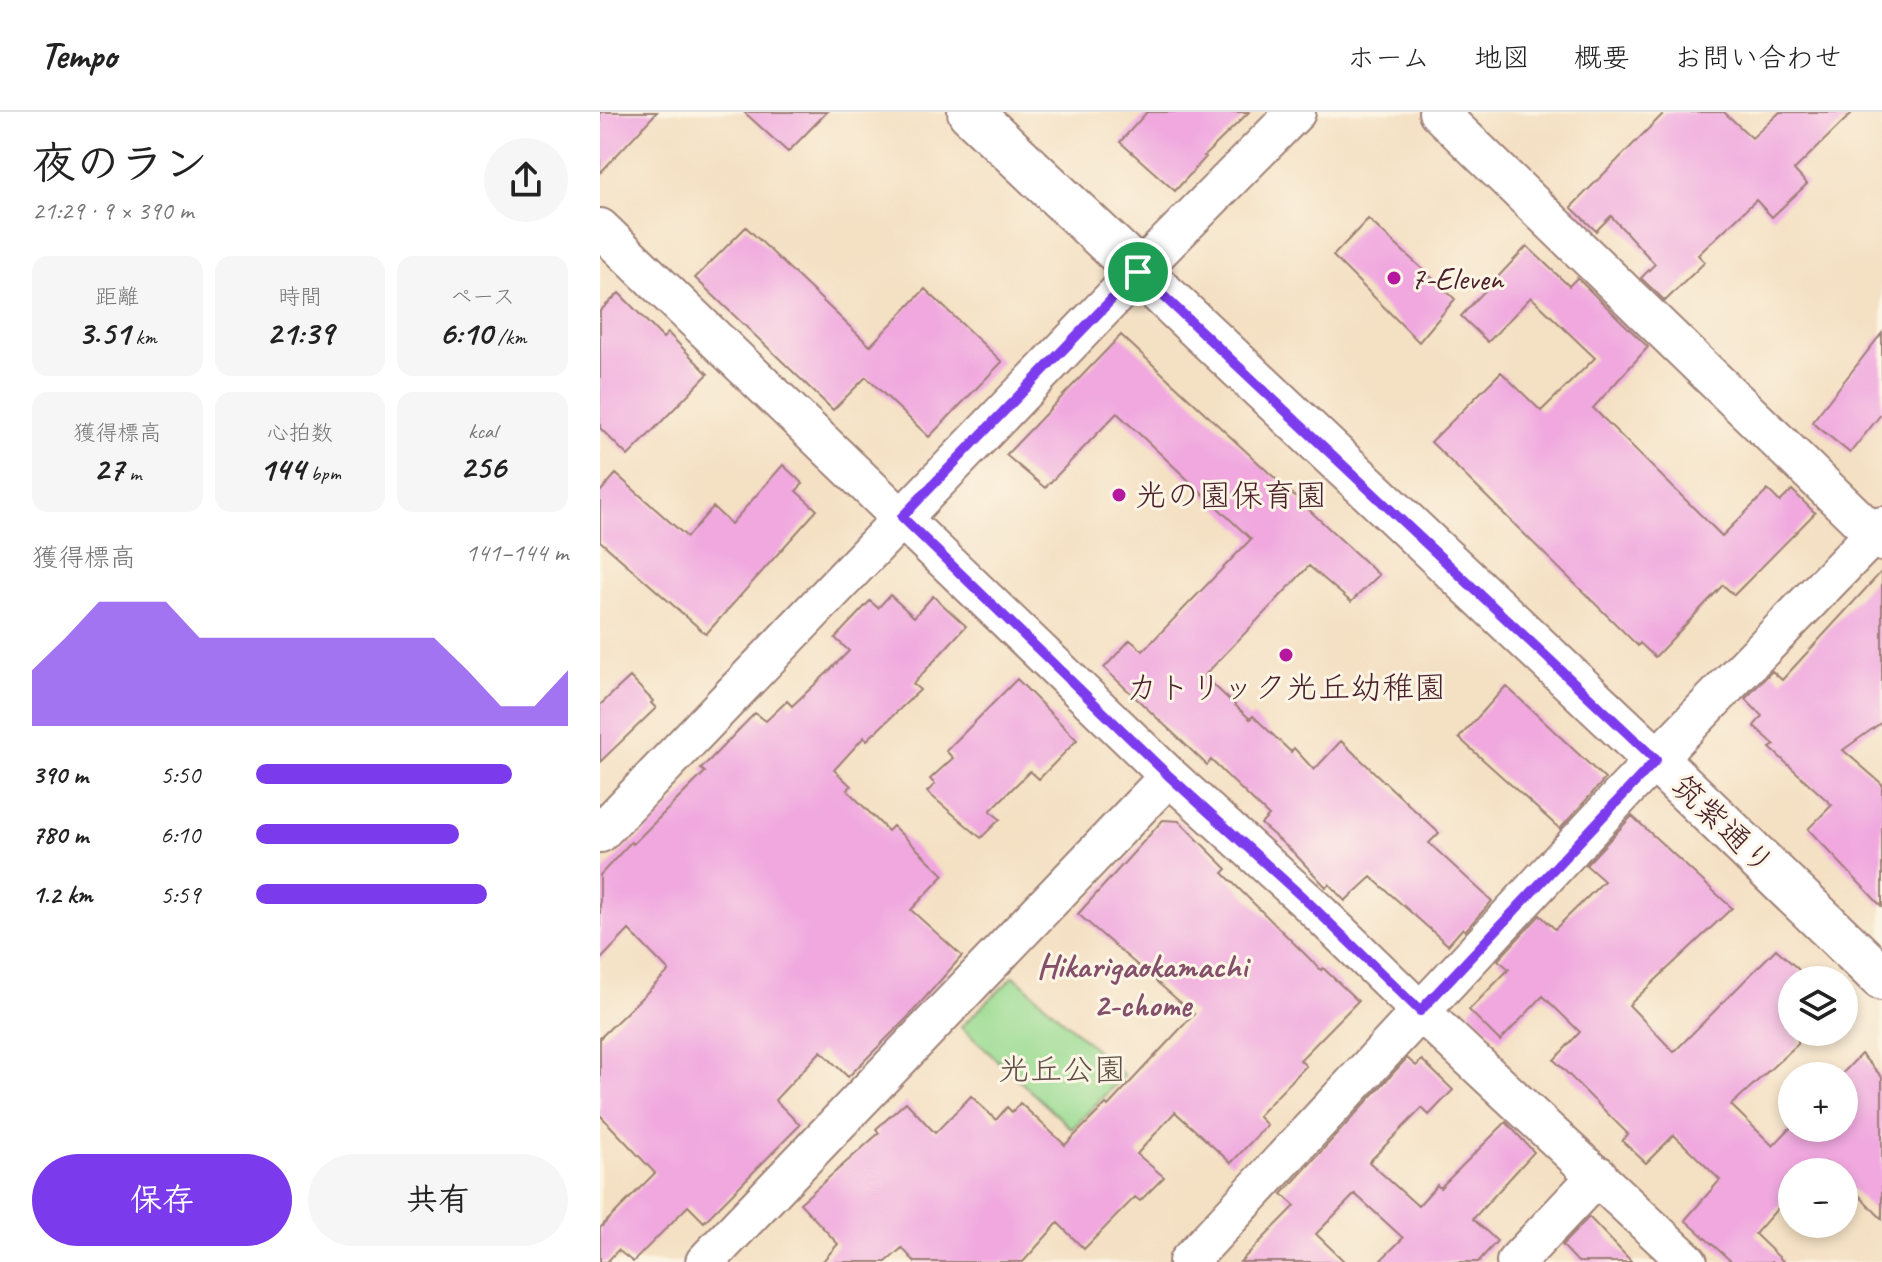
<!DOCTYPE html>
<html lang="ja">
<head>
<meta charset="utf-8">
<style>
  body { margin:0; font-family:Caveat,"Klee One",sans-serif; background:#f6f6f6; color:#222; height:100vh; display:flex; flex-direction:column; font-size:30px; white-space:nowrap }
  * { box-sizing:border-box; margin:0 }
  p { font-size:26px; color:#767676 }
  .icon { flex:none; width:44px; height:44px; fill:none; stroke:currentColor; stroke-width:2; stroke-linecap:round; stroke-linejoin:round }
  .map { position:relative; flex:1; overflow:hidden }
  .sheet { display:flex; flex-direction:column; background:#fff; width:600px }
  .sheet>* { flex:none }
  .controls { position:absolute; left:1178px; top:854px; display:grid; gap:16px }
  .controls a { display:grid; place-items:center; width:80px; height:80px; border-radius:50%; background:#fff; box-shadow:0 4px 12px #0003; font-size:40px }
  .pin { position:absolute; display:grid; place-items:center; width:68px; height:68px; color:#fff; margin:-34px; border:4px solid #fff; border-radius:50%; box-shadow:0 2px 8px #0007 }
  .round { display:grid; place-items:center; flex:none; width:84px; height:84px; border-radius:42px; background:#f6f6f6 }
  .overview { display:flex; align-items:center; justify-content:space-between; height:136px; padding:0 32px }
  h1 { font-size:44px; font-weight:700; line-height:60px }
  .metrics { display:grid; grid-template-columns:repeat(3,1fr); gap:12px; height:136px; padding:8px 32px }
  .metrics div { display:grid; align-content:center; border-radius:16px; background:#f6f6f6; text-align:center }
  .metrics b { font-size:34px; font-weight:700 }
  .metrics small { font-size:22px; font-weight:400 }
  .metrics p { font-size:22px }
  .chart { height:224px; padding:16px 32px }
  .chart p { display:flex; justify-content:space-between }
  .chart svg { width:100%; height:144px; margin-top:8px; fill:#7c3aed; opacity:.7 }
  .cta { display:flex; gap:16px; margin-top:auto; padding:16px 32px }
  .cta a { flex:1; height:92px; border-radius:48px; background:#7c3aed; color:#fff; font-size:32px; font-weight:700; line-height:92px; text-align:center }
  .cta a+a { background:#f6f6f6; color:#222 }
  ul { padding:0 32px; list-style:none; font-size:26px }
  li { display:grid; grid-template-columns:128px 96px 1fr; align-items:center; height:60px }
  li i { height:20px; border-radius:10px; background:#7c3aed }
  header { display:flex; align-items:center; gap:48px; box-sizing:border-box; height:112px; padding:0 40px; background:#fff; border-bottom:2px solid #e0e0e0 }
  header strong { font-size:38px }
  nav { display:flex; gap:44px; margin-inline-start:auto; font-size:28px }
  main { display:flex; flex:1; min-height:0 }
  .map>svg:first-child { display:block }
  .green { fill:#9bdc93; stroke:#727e5f; stroke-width:2 }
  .building { fill:#f0a8df }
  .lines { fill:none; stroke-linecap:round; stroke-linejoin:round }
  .minor-casing { stroke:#9f8077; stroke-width:42 }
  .tertiary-casing { stroke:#9f8077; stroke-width:48 }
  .minor { stroke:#fff; stroke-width:38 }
  .tertiary { stroke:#fff; stroke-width:44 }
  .route-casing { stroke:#fff; stroke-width:16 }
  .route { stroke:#7c3aed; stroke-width:10 }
  .poi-dot { fill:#b5179e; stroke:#fcf5e5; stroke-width:3 }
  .labels { text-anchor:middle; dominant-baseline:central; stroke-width:6; stroke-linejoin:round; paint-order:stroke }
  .poi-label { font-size:32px; fill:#4a1f2b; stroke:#fcf5e5; text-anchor:start }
  .street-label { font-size:32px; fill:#4a1f2b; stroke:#fcf5e5 }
  .park-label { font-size:32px; fill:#5e4e45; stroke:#fcf5e5 }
  .neighbourhood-label { font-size:34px; font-weight:bold; fill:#844f6a; stroke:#fcf5e5 }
</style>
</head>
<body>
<header>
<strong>Tempo</strong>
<nav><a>ホーム</a><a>地図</a><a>概要</a><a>お問い合わせ</a></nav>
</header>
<main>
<section class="sheet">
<div class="overview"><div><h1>夜のラン</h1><p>21:29 · 9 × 390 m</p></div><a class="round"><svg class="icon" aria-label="share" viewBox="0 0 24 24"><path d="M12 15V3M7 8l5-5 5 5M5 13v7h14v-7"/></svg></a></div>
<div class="metrics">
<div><p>距離</p><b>3.51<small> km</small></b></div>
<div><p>時間</p><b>21:39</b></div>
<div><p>ペース</p><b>6:10<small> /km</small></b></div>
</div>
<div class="metrics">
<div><p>獲得標高</p><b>27<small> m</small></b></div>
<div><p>心拍数</p><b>144<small> bpm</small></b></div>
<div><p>kcal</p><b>256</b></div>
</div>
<div class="chart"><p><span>獲得標高</span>141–144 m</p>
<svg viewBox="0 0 160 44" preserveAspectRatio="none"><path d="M0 44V27L10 17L20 6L30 6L40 6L50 17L60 17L70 17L80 17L90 17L100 17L110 17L120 17L130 27L140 38L150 38L160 27V44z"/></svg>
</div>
<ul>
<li><b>390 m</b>5:50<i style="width:82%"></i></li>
<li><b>780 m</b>6:10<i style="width:65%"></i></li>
<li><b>1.2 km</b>5:59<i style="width:74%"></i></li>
</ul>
<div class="cta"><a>保存</a><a>共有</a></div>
</section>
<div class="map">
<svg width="1282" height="1150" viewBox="0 0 1282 1150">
  <rect width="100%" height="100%" fill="#fcf5e5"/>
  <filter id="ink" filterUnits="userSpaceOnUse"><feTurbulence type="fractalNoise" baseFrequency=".0125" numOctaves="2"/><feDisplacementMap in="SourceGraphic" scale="16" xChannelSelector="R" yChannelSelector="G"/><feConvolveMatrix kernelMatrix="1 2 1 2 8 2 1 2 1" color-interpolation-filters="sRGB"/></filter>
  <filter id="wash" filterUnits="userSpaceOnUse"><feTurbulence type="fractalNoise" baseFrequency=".006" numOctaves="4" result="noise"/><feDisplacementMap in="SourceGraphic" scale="32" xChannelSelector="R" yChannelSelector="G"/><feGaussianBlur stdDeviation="1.8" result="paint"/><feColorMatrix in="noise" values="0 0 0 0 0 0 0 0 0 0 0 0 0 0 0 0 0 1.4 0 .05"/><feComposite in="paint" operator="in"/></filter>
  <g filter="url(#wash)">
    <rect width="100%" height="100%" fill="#f4e0c3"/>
    <path class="green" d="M 414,864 L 524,963 L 472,1017 L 361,915 Z"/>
    <g id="blocks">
      <path class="building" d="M 0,0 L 57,0 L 0,61 Z
        M 144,0 L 227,0 L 188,40 Z
        M 547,0 L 649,0 L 604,44 L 606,45 L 575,79 L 520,30 Z
        M 1065,0 L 1124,0 L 1152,26 L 1180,0 L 1253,0 L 1194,58 L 1207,72 L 1172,105 L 1156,88 L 1098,143 L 1105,150 L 1065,189 L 1041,166 L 1055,152 L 1011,104 L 996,119 L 971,95 Z
        M 768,107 L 855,187 L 819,230 L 733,144 Z
        M 146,115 L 270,234 L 325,177 L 402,250 L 329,325 L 266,265 L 233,298 L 95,166 Z
        M 927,134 L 969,174 L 977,166 L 1048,235 L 993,296 L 1122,424 L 1168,378 L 1180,390 L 1192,378 L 1215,401 L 1134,483 L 1123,473 L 1055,545 L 1040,531 L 1038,534 L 831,330 L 901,260 L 941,299 L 995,246 L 931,185 L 888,230 L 861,204 Z
        M 19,181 L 63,226 L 68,221 L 108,262 L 28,344 L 0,316 L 0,199 Z
        M 1282,221 L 1282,301 L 1250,341 L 1212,310 Z
        M 521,223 L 779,463 L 751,490 L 709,454 L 604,564 L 650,607 L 653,604 L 691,640 L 694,636 L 714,658 L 741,629 L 839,721 L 829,731 L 892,789 L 865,819 L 863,816 L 848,833 L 771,765 L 745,789 L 729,772 L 726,775 L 694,741 L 661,712 L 669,704 L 644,680 L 611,648 L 607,653 L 504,556 L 530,528 L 543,539 L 651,427 L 517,301 L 445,376 L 406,343 Z
        M 183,353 L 203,372 L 196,379 L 217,398 L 106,522 L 0,429 L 0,380 L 16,362 L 87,425 L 113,395 L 131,412 Z
        M 1282,459 L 1282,610 L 1243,638 L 1282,672 L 1282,795 L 1208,717 L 1232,693 L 1170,636 L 1175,633 L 1154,614 L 1162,604 L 1145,587 L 1172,559 L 1182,568 Z
        M 290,483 L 314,505 L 333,484 L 366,514 L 313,572 L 320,578 L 267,628 L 264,625 L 234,658 L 251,674 L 247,678 L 288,719 L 293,714 L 344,763 L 311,798 L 362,844 L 308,905 L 248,965 L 221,939 L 175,988 L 200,1013 L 104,1110 L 88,1094 L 33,1150 L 18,1138 L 7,1150 L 0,1150 L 0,1116 L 55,1061 L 0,1003 L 0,926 L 69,859 L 29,818 L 0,848 L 0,763 L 31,730 L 33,732 L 105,660 L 101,657 L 155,601 L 166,609 L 187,589 L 192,594 L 228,560 L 249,539 L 235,526 L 270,489 L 278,496 Z
        M 30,565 L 53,589 L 51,591 L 56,596 L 0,650 L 0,593 Z
        M 417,567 L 477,628 L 439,667 L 430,659 L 390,699 L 400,707 L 381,726 L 327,680 L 335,672 L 330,667 L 353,646 L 346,639 Z
        M 906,574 L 1005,667 L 960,717 L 859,626 Z
        M 1032,704 L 1132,796 L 1029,893 L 1074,940 L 1176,837 L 1210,868 L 1192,868 L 1192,920 L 1199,920 L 1198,932 L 1131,993 L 1173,1034 L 1192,1014 L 1244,1016 L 1244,964 L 1240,964 L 1261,942 L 1282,965 L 1282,1107 L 1244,1068 L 1244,1060 L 1236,1060 L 1227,1051 L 1218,1060 L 1192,1060 L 1192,1080 L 1155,1122 L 1184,1150 L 1132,1150 L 1085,1108 L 1120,1068 L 1074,1023 L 1046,1051 L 1022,1029 L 1028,1022 L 954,948 L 980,920 L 943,884 L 900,929 L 869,898 L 909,857 L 898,848 L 940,803 L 955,817 L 1004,769 L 986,753 Z
        M 563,708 L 579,709 L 627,757 L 623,761 L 721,858 L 723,856 L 758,889 L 700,948 L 706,954 L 658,1004 L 667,1013 L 631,1051 L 575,1000 L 537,1042 L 564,1065 L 540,1089 L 535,1085 L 484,1137 L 458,1111 L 423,1150 L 315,1150 L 302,1136 L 286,1150 L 222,1150 L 238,1132 L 200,1091 L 279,1021 L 276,1017 L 306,990 L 335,1021 L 371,984 L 396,1008 L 407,995 L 412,1000 L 420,991 L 465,1033 L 506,992 L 508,994 L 594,902 L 478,802 Z
        M 807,946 L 816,954 L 822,948 L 853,978 L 829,1003 L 822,996 L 769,1050 L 818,1094 L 837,1073 L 840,1076 L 906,1010 L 934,1040 L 873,1107 L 897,1129 L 878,1150 L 779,1150 L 803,1126 L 755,1082 L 716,1122 L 745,1150 L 640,1150 L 695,1094 L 682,1082 Z
        M 989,1105 L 1032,1150 L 978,1150 L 962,1133 Z"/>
    </g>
  </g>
  <g filter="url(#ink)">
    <use href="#blocks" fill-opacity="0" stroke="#9f8077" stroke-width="2"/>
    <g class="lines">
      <defs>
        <path id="minor" d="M 838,0 L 1282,430
          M 0,116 L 569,664 L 709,791 L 820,899 L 1088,1150
          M 0,721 L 538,160 L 696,0
          M 105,1150 L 569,664
          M 588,1150 L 1025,679 L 1282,414
          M 916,1150 L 998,1063"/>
        <path id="tertiary" d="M 370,0 L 1056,648 L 1282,866"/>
      </defs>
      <use href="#minor" class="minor-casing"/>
      <use href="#tertiary" class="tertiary-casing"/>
      <use href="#minor" class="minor"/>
      <use href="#tertiary" class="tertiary"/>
    </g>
  </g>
  <g class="lines" filter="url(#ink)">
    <defs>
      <path id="route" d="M 538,160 L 1056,648 L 820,899 L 709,791 L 569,664 L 302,405 Z"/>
    </defs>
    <use href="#route" class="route-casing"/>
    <use href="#route" class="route"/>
  </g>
  <g class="poi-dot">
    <circle cx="794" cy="166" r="8"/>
    <circle cx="519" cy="383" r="8"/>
    <circle cx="686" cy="543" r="8"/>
  </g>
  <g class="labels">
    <g class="poi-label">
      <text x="810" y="166">7-Eleven</text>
      <text x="535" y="383">光の園保育園</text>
      <text x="686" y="575" text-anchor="middle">カトリック光丘幼稚園</text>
    </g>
    <g class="street-label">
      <text transform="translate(1123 713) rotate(44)">筑紫通り</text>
    </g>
    <g class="park-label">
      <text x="462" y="957">光丘公園</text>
    </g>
    <g class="neighbourhood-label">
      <text x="542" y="853">Hikarigaokamachi<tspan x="542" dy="39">2-chome</tspan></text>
    </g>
  </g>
</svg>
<div class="controls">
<a><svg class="icon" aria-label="layers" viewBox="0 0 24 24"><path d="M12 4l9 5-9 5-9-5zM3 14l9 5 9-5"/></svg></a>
<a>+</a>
<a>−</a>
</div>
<div class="pin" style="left:538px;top:160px;background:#1e9e55"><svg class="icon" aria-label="arrive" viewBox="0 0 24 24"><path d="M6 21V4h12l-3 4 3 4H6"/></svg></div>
</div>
</main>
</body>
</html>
